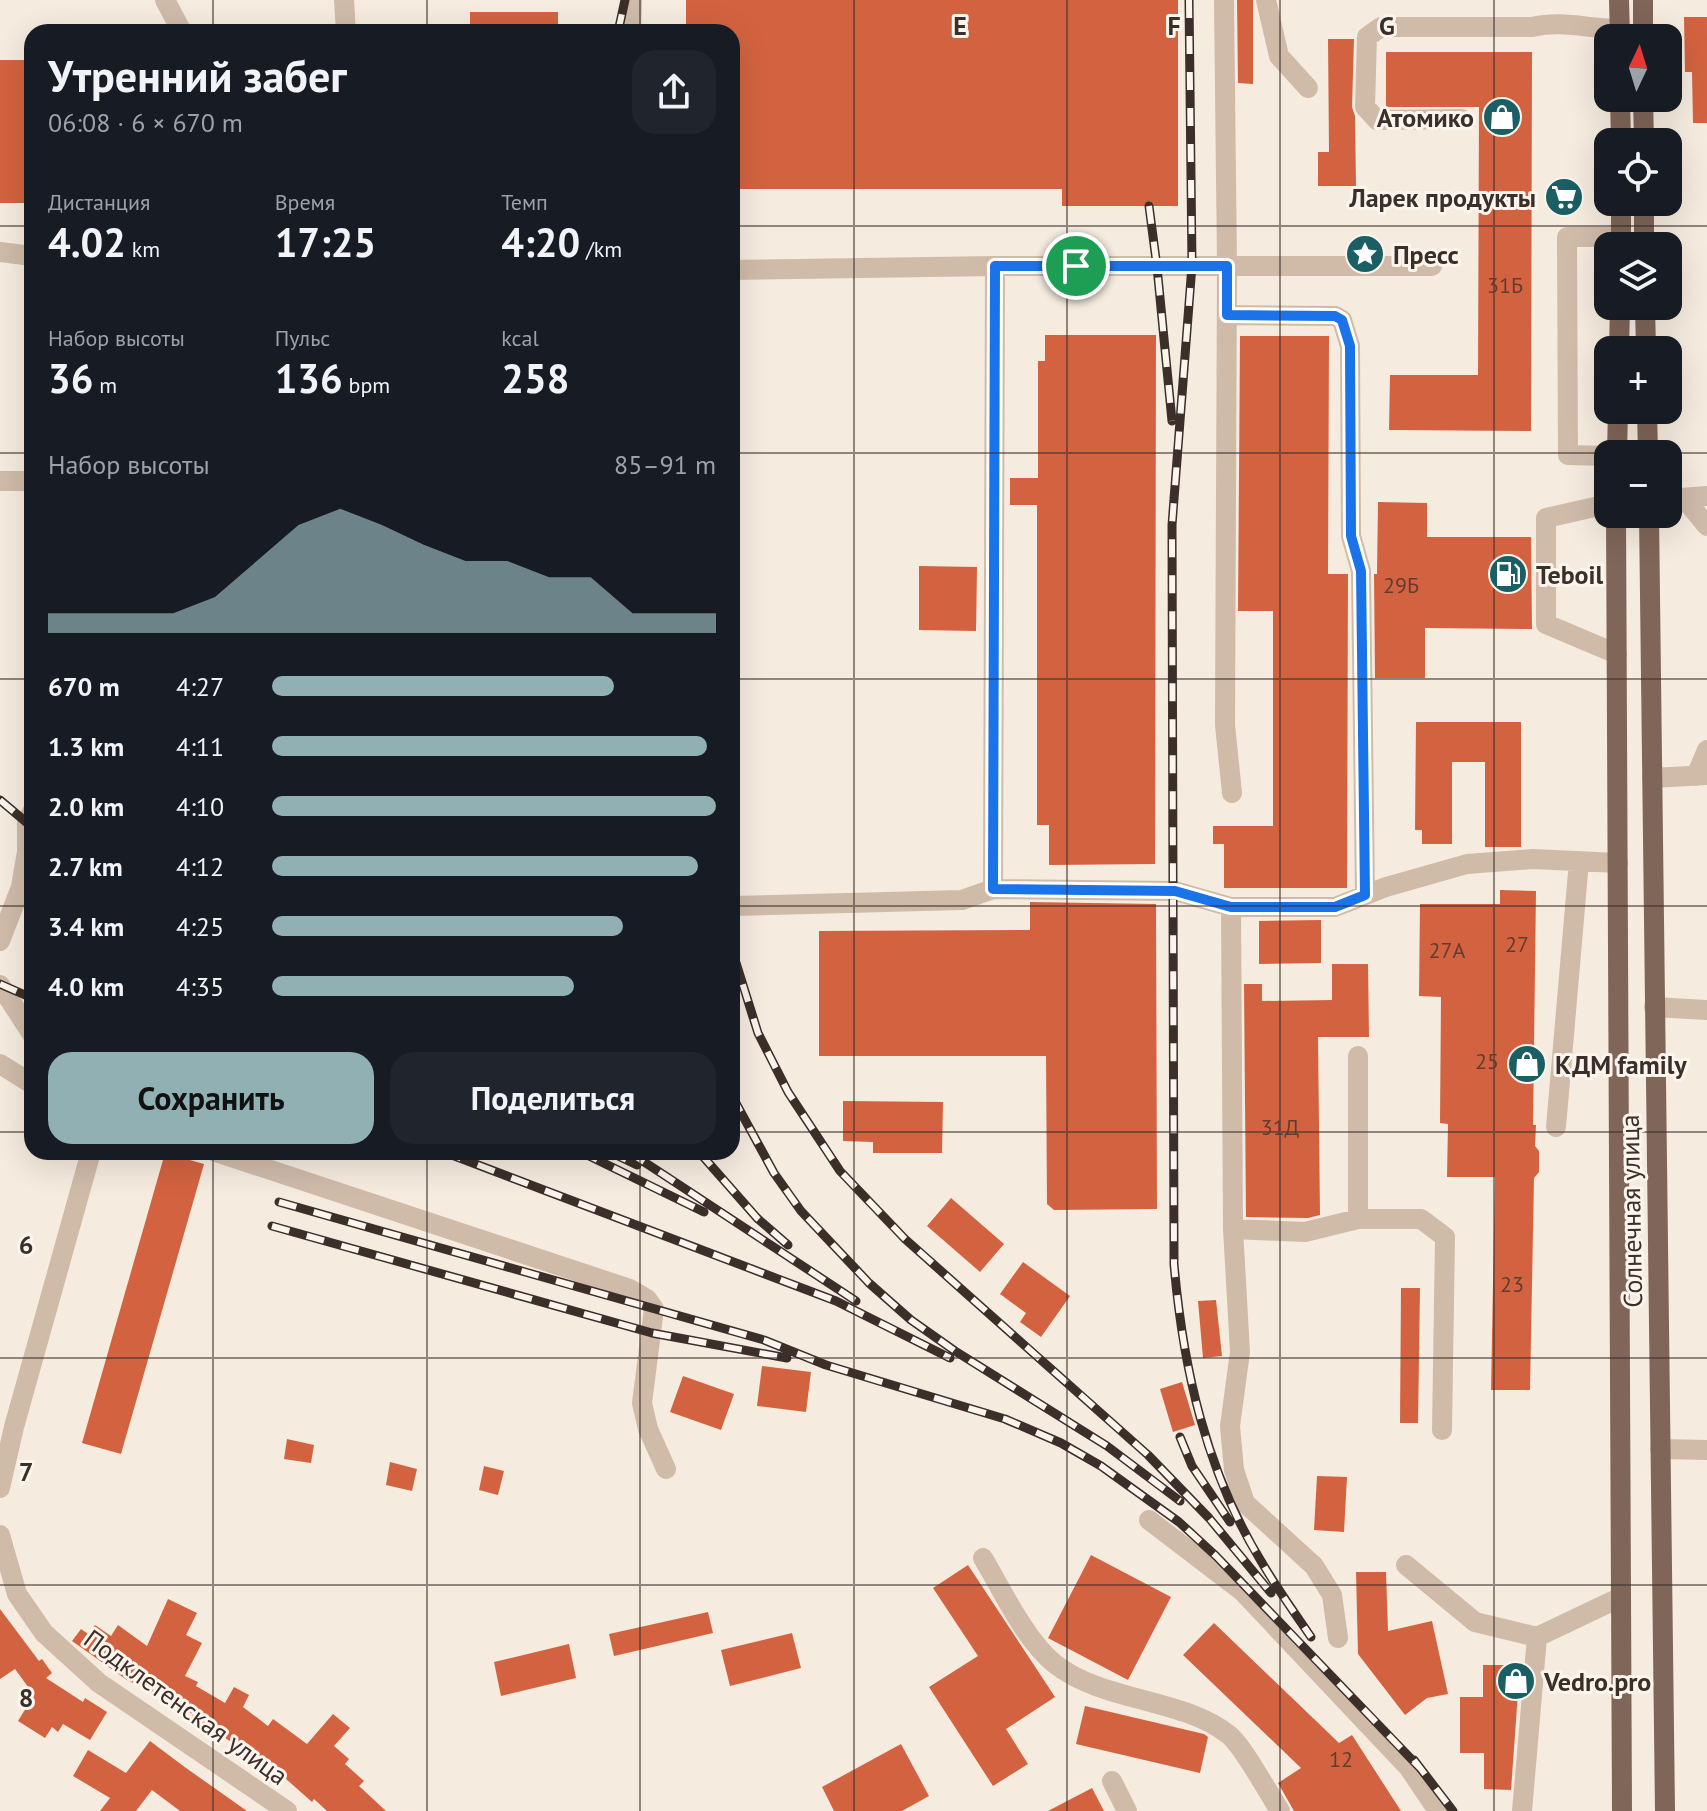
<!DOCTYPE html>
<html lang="ru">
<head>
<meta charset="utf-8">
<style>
  body { margin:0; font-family:"PT Sans",sans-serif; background:#20242c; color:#f1f3f6; height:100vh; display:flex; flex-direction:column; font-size:30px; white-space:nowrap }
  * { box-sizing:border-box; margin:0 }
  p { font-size:26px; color:#9ea1a6 }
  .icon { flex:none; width:44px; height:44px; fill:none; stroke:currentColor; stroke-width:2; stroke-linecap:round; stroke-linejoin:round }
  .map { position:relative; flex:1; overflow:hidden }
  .panel { position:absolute; left:24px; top:24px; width:716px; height:1136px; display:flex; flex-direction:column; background:#171b24; border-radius:24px; box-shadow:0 8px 32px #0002 }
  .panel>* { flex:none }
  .needle { width:52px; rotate:4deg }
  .tools { position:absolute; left:1594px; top:24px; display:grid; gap:16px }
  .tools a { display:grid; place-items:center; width:88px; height:88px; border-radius:16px; background:#171b24; box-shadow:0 8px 32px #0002; font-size:40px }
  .pin { position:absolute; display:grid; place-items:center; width:68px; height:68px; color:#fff; margin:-34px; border:4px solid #fff; border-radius:50%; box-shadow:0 2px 8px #0007 }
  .round { display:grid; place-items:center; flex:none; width:84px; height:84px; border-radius:24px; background:#20242c }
  .head { display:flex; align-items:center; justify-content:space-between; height:136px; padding:0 24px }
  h1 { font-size:44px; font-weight:800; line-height:60px }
  .figures { display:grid; grid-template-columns:repeat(3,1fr); gap:12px; height:136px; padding:8px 24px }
  .figures div { display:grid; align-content:center }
  .figures b { font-size:40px; font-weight:800 }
  .figures small { font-size:22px; font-weight:400 }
  .figures p { font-size:22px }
  .chart { height:224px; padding:16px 24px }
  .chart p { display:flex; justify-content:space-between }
  .chart svg { width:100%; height:144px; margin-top:8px; fill:#90b0b4; opacity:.7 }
  .action { display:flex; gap:16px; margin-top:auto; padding:16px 24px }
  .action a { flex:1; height:92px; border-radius:24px; background:#90b0b4; color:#111; font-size:32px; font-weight:800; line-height:92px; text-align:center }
  .action a+a { background:#20242c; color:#f1f3f6 }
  ul { padding:0 24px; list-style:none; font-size:26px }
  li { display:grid; grid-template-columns:128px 96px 1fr; align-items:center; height:60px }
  li i { height:20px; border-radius:10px; background:#90b0b4 }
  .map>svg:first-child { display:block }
  .building { fill:#d36340 }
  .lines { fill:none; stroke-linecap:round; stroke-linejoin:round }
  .minor { stroke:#d0bba9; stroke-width:20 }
  .major { stroke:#806659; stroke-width:20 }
  .rail-casing { stroke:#3c2f2a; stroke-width:9 }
  .rail { stroke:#fcf5ed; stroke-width:6; stroke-dasharray:18; stroke-linecap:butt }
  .route-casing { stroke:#fff; stroke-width:16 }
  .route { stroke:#1a73e8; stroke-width:10 }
  .grid { fill:none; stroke:#3c2f2a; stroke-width:2; stroke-opacity:0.55 }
  .labels { text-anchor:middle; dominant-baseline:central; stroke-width:6; stroke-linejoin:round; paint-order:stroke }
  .number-label { font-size:22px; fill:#623c30 }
  .poi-label { font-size:26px; font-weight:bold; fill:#3c2f2a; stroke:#fcf5ed; text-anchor:start }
  .street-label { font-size:26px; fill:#3c2f2a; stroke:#fcf5ed }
  .grid-label { font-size:26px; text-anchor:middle; font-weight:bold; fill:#3c2f2a; stroke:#fcf5ed; stroke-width:6; stroke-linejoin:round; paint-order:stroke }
</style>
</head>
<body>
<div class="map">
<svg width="1707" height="1811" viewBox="0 0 1707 1811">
  <rect width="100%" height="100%" fill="#f6ebdf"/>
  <path class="building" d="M 686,0 L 1178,0 L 1178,206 L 1062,206 L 1062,189 L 732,189 L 732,32 L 686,32 Z
    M 1237,0 L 1253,0 L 1253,84 L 1238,83 Z
    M 470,12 L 558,12 L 558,32 L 470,32 Z
    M 1684,17 L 1707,17 L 1707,123 L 1693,123 L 1692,72 L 1685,72 Z
    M 1328,39 L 1354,39 L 1352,107 L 1355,116 L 1356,186 L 1318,186 L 1318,152 L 1329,152 Z
    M 1386,52 L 1532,52 L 1531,431 L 1389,430 L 1390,375 L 1478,375 L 1479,107 L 1386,107 Z
    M 0,60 L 32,60 L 32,203 L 0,203 Z
    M 1045,335 L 1156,335 L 1155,864 L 1049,865 L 1049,825 L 1037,825 L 1037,505 L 1010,505 L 1010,478 L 1038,478 L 1038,361 L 1045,361 Z
    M 1240,336 L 1329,336 L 1328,574 L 1348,574 L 1347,888 L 1224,888 L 1224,844 L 1213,844 L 1213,826 L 1273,826 L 1273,611 L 1238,611 Z
    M 1378,502 L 1427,503 L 1427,537 L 1531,537 L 1532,629 L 1425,628 L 1425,678 L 1375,678 L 1374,574 L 1377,574 Z
    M 919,566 L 977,567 L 976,631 L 919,630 Z
    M 1416,722 L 1521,722 L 1521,847 L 1485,847 L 1485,762 L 1452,762 L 1452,844 L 1422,844 L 1422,830 L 1415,830 Z
    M 1500,890 L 1536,891 L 1533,1125 L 1536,1125 L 1535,1146 L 1539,1151 L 1539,1172 L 1534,1178 L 1530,1390 L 1491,1390 L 1495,1177 L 1447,1177 L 1448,1124 L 1440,1123 L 1441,997 L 1419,996 L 1420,904 L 1500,904 Z
    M 1030,902 L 1156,904 L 1157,1209 L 1054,1210 L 1047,1204 L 1046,1056 L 819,1056 L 819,931 L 1030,930 Z
    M 1321,920 L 1321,963 L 1259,964 L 1259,921 Z
    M 1332,964 L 1368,964 L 1369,1037 L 1318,1037 L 1320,1215 L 1308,1218 L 1246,1217 L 1244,984 L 1262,984 L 1262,1001 L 1332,1000 Z
    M 843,1101 L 943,1102 L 942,1153 L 873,1153 L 873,1142 L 843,1141 Z
    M 165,1153 L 204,1164 L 121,1454 L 82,1443 Z
    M 951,1198 L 1004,1244 L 980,1272 L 927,1226 Z
    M 1023,1262 L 1070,1296 L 1041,1337 L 1020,1322 L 1026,1313 L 1000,1294 Z
    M 1401,1288 L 1420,1288 L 1418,1423 L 1400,1423 Z
    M 1216,1300 L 1222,1356 L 1203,1358 L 1198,1301 Z
    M 762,1366 L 811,1372 L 806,1412 L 757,1406 Z
    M 683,1376 L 734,1394 L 721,1430 L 670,1412 Z
    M 1182,1382 L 1195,1425 L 1173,1432 L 1160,1389 Z
    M 287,1439 L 314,1445 L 311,1463 L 284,1459 Z
    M 390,1462 L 417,1469 L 412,1491 L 386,1485 Z
    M 484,1466 L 504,1471 L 498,1495 L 479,1490 Z
    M 1317,1476 L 1347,1477 L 1344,1532 L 1314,1530 Z
    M 1091,1555 L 1171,1597 L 1128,1680 L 1048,1638 Z
    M 968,1565 L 1055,1697 L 1006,1729 L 1028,1764 L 993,1786 L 929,1687 L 978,1656 L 933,1588 Z
    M 1356,1572 L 1386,1572 L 1388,1631 L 1432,1621 L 1448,1694 L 1427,1698 L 1405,1715 L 1358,1654 Z
    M 168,1599 L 197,1613 L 186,1635 L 202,1643 L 185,1676 L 198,1682 L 196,1686 L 225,1703 L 234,1687 L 249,1695 L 243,1707 L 268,1726 L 273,1719 L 307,1744 L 333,1714 L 350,1728 L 334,1746 L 349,1759 L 345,1764 L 364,1781 L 359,1786 L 386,1811 L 327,1811 L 314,1799 L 312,1802 L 268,1763 L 266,1766 L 218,1733 L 217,1736 L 189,1720 L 193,1714 L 127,1680 L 72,1641 L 81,1629 L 88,1634 L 95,1625 L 111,1636 L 118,1625 L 147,1646 Z
    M 0,1609 L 39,1661 L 42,1659 L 52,1673 L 46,1678 L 83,1702 L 85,1698 L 107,1712 L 90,1740 L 63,1724 L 58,1732 L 52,1727 L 45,1738 L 18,1721 L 34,1695 L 15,1669 L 0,1679 Z
    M 708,1612 L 713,1633 L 614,1656 L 609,1634 Z
    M 1214,1623 L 1339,1743 L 1352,1735 L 1401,1811 L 1294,1811 L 1278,1783 L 1301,1768 L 1183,1655 Z
    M 792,1633 L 801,1668 L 730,1686 L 721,1650 Z
    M 569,1644 L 576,1678 L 501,1696 L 494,1662 Z
    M 1483,1665 L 1520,1665 L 1511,1790 L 1484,1789 L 1484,1753 L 1460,1753 L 1460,1697 L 1483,1697 Z
    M 1085,1706 L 1204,1734 L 1208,1737 L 1200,1773 L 1076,1744 Z
    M 150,1741 L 186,1768 L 247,1811 L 180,1811 L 152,1790 L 136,1811 L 100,1811 L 110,1798 L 73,1776 L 88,1750 L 126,1773 Z
    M 901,1744 L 929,1796 L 902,1811 L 834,1811 L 822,1787 Z
    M 1092,1788 L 1104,1811 L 1048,1811 Z"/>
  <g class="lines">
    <path class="minor" d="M 165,0 L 182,32
      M 344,0 L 346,32
      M 1224,0 L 1227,266 L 1225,725 L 1232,793
      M 1266,0 L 1279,56 L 1308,88
      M 631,32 L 632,0
      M 1462,119 L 1377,120 L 1365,107 L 1367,37 L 1381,27 L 1532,27 C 1562,20 1589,29 1620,29
      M 0,252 L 32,256
      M 732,270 L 995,266 L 1432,266
      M 1227,315 L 1335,316 L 1342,320 L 1350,346 L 1351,536 L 1361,571 L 1365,895
      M 1608,456 L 1568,455 L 1567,237 L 1622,237
      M 0,481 L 32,481
      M 1684,498 L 1707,526
      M 1668,499 L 1707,496
      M 1608,504 L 1546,518 L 1546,624 L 1617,654
      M 1696,776 L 1707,750
      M 1652,778 L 1707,775
      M 993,889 L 995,266
      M 732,906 L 962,900 L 993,889 L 1175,891 L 1231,907 L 1335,907 L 1386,887 L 1467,864 L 1533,859 L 1618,863
      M 1231,907 L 1233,1229 L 1240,1352 L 1230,1426 L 1234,1470 L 1245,1503 L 1314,1566 L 1332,1595 L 1338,1638
      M 0,941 L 21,887 L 27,852 L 27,823 L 32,812
      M 0,985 L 32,1034
      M 1654,1007 L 1707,1010
      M 0,1064 L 32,1084
      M 1556,1127 L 1579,861
      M 216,1152 L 630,1289 L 647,1299 L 654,1309 L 642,1403 L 648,1429 L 666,1469
      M 1358,1219 L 1358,1056
      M 1233,1229 L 1305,1232 L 1358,1219 L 1421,1219 L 1445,1237 L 1442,1430
      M 1660,1449 L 1707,1450
      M 0,1488 L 14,1427 L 91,1152
      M 1149,1520 L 1242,1591 L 1409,1768 L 1438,1811
      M 0,1535 L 17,1594 L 44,1633 L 99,1683 L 287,1811
      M 983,1558 C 1002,1590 1025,1640 1055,1664 C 1103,1702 1183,1698 1229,1735 C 1243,1746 1269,1794 1280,1811
      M 1406,1565 L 1475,1622 L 1537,1637 L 1621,1597
      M 1112,1781 L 1127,1811
      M 1522,1811 L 1537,1637"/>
    <path class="major" d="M 1619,0 L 1620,38
      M 1643,0 L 1643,38
      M 1620,98 L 1621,142
      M 1643,98 L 1644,142
      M 1621,202 L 1621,246
      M 1644,202 L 1644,246
      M 1645,306 L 1646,350
      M 1619,350 L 1620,306
      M 1647,410 L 1648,454
      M 1617,454 L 1618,410
      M 1616,514 L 1622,1811
      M 1649,514 L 1665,1811"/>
    <defs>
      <path id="rail" d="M 1189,0 L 1192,265 L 1172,525 L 1174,1264 C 1183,1368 1206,1471 1261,1561 C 1276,1587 1294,1612 1311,1637
        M 618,32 L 625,0
        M 1149,206 L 1157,267 L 1172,421
        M 0,800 L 32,827
        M 732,950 L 758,1033 L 788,1092 L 840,1171 L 905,1239 L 1148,1455 L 1209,1518 L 1271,1593
        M 0,984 L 32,998
        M 732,1096 L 774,1173 L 801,1211 L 869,1283 L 911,1320 L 955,1351 L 1107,1446 L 1180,1501
        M 444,1152 L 836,1301 L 950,1358
        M 581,1152 L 704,1212
        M 610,1152 L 637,1165
        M 629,1152 L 856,1301
        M 699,1152 L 757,1218 L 788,1245
        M 279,1202 L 764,1340 L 826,1365 L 1005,1419 L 1061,1443 L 1101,1466 L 1179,1522 L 1216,1556 L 1420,1768
        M 272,1226 L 652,1333 L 787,1358
        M 1180,1437 L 1192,1466 L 1230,1522
        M 1414,1760 L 1453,1811"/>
    </defs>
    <use href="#rail" class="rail-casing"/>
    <use href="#rail" class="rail"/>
  </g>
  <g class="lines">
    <defs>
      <path id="route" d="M 995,266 L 1227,266 L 1227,315 L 1335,316 L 1342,320 L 1350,346 L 1351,536 L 1361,571 L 1365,895 L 1335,907 L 1231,907 L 1175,891 L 993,889 Z"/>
    </defs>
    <use href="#route" class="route-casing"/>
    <use href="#route" class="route"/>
  </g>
  <path class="grid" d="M 213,0 L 213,32M 427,0 L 427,32M 640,0 L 640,32M 854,0 L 854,1811M 1067,0 L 1067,1811M 1280,0 L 1280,1811M 1494,0 L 1494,1811M 0,226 L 32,226M 732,226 L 1707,226M 0,453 L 32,453M 732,453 L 1707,453M 0,679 L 32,679M 732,679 L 1707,679M 0,906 L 32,906M 732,906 L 1707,906M 0,1132 L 32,1132M 732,1132 L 1707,1132M 213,1152 L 213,1811M 427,1152 L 427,1811M 640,1152 L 640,1811M 0,1358 L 1707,1358M 0,1585 L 1707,1585"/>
  <defs>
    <symbol id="shop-disc" viewBox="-11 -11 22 22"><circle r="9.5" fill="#195f64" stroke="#fcf5ed"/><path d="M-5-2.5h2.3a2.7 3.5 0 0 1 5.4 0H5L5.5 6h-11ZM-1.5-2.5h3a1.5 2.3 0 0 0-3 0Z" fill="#fff"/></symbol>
    <symbol id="supermarket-disc" viewBox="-11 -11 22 22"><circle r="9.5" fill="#195f64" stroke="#fcf5ed"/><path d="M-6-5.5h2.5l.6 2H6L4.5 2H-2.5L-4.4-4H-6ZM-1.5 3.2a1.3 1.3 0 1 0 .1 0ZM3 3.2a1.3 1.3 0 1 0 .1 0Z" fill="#fff"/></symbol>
    <symbol id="sight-disc" viewBox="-11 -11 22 22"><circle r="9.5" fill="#195f64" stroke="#fcf5ed"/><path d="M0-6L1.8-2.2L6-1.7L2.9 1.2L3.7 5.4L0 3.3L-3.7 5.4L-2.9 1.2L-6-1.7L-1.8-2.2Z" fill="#fff"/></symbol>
    <symbol id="fuel-disc" viewBox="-11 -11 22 22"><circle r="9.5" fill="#195f64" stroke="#fcf5ed"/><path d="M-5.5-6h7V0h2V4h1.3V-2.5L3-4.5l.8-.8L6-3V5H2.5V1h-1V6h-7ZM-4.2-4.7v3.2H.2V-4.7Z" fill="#fff"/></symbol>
  </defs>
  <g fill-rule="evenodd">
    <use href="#shop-disc" x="1480" y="95" width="44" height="44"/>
    <use href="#supermarket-disc" x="1542" y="175" width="44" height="44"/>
    <use href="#sight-disc" x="1343" y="232" width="44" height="44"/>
    <use href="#fuel-disc" x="1486" y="552" width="44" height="44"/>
    <use href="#shop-disc" x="1505" y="1042" width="44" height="44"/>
    <use href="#shop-disc" x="1494" y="1659" width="44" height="44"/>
  </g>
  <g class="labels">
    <g class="number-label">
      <text x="1505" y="285">31Б</text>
      <text x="1401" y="585">29Б</text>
      <text x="1517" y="944">27</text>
      <text x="1447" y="950">27А</text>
      <text x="1487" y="1061">25</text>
      <text x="1280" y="1127">31Д</text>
      <text x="1512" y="1284">23</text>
      <text x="1341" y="1759">12</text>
    </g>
    <g class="poi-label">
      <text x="1474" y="117" text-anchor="end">Атомико</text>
      <text x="1536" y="197" text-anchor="end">Ларек продукты</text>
      <text x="1393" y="254">Пресс</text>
      <text x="1536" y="574">Teboil</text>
      <text x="1555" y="1064">КДМ family</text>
      <text x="1544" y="1681">Vedro.pro</text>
    </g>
    <g class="street-label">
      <text transform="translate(1631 1211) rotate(-91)">Солнечная улица</text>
      <text transform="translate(186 1707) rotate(36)">Подклетенская улица</text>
    </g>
  </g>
  <g class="grid-label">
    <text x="960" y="35">E</text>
    <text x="1174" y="35">F</text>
    <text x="1387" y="35">G</text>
    <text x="26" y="1254">6</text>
    <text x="26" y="1481">7</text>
    <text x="26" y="1707">8</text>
  </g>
</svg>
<div class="tools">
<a><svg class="needle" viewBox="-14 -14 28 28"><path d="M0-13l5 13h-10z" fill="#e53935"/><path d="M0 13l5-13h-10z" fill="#9ea1a6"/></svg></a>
<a><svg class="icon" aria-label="locate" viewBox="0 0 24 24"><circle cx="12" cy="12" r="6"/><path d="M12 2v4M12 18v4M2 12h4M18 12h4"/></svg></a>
<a><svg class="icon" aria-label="layers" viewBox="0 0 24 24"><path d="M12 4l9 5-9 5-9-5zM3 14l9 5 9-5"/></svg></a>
<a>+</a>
<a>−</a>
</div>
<div class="pin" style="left:1076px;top:266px;background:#1e9e55"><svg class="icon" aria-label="arrive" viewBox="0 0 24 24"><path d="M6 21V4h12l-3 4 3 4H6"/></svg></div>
<section class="panel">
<div class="head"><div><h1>Утренний забег</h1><p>06:08 · 6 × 670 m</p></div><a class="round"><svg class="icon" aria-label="share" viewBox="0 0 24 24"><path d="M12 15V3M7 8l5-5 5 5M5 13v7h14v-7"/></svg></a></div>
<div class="figures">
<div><p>Дистанция</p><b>4.02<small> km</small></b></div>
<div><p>Время</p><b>17:25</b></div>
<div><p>Темп</p><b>4:20<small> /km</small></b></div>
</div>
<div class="figures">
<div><p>Набор высоты</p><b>36<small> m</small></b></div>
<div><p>Пульс</p><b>136<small> bpm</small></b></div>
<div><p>kcal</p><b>258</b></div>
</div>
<div class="chart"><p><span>Набор высоты</span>85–91 m</p>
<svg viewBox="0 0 160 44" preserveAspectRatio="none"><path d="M0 44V38L10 38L20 38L30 38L40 33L50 22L60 11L70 6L80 11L90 17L100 22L110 22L120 27L130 27L140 38L150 38L160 38V44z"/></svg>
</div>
<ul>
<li><b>670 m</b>4:27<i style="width:77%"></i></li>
<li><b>1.3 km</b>4:11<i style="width:98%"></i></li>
<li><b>2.0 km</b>4:10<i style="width:100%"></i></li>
<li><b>2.7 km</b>4:12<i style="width:96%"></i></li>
<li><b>3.4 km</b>4:25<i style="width:79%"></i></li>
<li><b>4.0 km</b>4:35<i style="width:68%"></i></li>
</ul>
<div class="action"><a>Сохранить</a><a>Поделиться</a></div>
</section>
</div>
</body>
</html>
